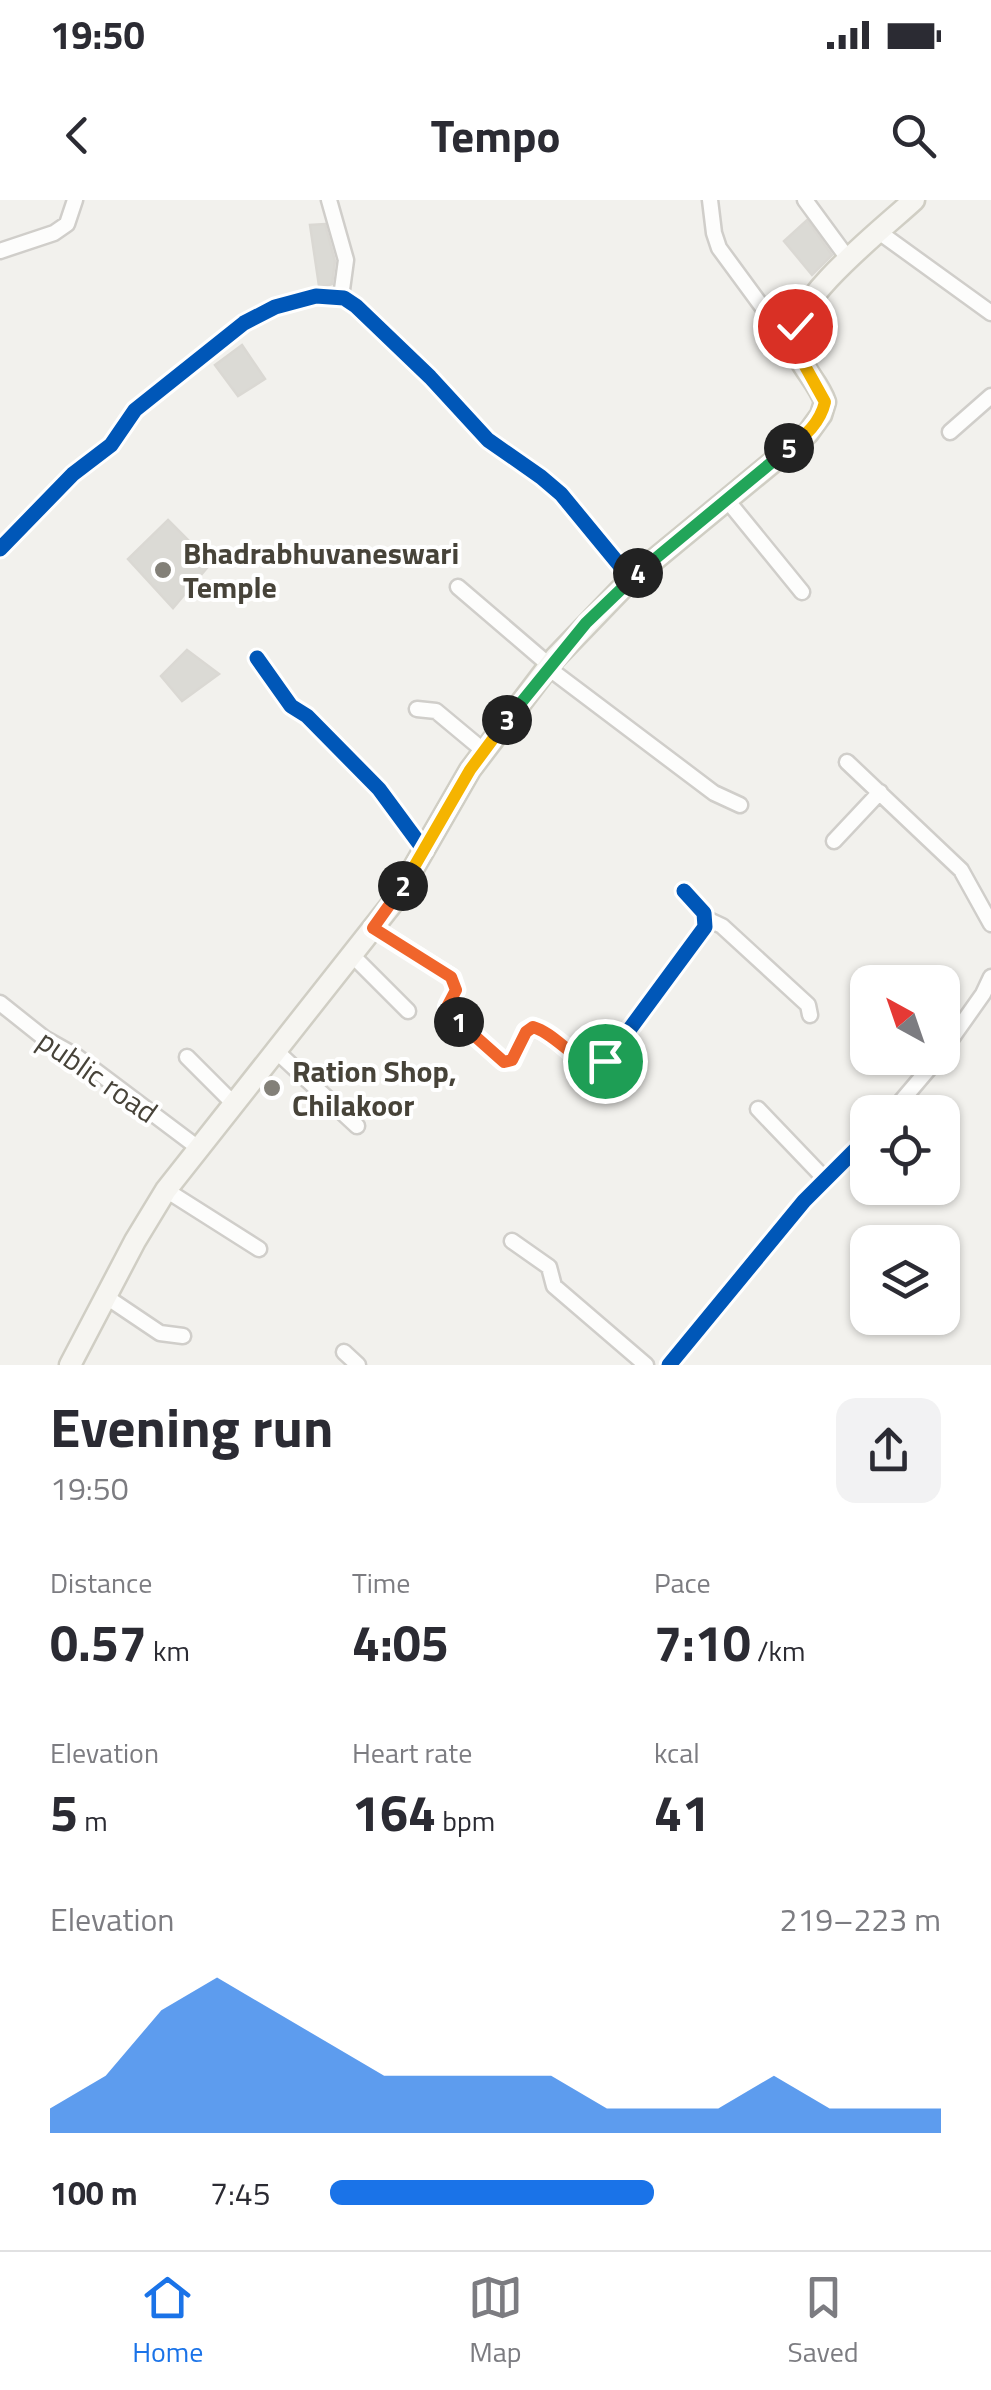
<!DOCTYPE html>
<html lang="en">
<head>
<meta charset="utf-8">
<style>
  body { margin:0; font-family:"Titillium Web",sans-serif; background:#f2f2f3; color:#2b2b33; height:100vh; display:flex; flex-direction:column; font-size:38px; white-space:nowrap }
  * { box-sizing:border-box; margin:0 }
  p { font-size:32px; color:#7c7c81 }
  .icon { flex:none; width:55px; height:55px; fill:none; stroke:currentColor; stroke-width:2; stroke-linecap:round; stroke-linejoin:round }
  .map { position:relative; height:1165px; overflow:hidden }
  .details { display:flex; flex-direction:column; background:#fff; flex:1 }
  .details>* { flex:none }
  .needle { width:65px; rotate:320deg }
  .controls { position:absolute; left:850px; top:765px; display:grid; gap:20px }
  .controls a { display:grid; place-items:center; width:110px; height:110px; border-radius:20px; background:#fff; box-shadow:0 2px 8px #0004; font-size:50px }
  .pin { position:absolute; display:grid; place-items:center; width:85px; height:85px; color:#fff; margin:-42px; border:5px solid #fff; border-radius:50%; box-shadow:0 2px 10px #0007 }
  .km { position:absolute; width:50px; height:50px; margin:-25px; border-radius:50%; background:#222; color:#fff; font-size:28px; line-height:50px; text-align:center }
  .round { display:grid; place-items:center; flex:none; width:105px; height:105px; border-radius:20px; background:#f2f2f3 }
  .summary { display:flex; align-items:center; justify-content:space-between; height:170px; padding:0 50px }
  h1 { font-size:55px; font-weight:700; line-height:75px }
  .figures { display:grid; grid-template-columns:repeat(3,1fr); gap:15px; height:170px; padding:10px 50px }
  .figures div { display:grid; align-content:center }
  .figures b { font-size:50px; font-weight:700 }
  .figures small { font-size:28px; font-weight:400 }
  .figures p { font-size:28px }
  .chart { height:280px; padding:20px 50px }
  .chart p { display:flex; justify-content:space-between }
  .chart svg { width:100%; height:180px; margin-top:10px; fill:#1a73e8; opacity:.7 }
  ul { padding:0 50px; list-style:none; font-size:32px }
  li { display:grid; grid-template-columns:160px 120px 1fr; align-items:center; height:75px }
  li i { height:25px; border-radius:12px; background:#1a73e8 }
  .status { display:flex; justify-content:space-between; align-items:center; height:70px; padding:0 50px; background:#fff; direction:ltr }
  .status svg { height:28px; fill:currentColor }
  header { display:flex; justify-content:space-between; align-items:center; height:130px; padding:0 50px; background:#fff; font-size:45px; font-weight:700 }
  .tabs { display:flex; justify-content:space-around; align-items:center; height:140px; border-top:2px solid #e1e1e2; background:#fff; font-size:28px; color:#7c7c81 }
  .tabs a { display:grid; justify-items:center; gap:5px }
  .tabs .on { color:#1a73e8 }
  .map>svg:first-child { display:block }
  .building { fill:#dbdad5; stroke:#dad8d3; stroke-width:2.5 }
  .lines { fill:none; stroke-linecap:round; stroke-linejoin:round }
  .minor-casing { stroke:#d0ceca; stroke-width:19 }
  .secondary-casing { stroke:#d0cec4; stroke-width:25 }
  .minor { stroke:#fdfdfc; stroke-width:14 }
  .secondary { stroke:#f6f5f1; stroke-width:20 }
  .cycleway-casing { stroke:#fff; stroke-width:21 }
  .cycleway { stroke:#0057b8; stroke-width:15 }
  .split-1-casing { stroke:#fff; stroke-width:20 }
  .split-2-casing { stroke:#fff; stroke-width:20 }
  .split-3-casing { stroke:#fff; stroke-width:20 }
  .split-4-casing { stroke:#fff; stroke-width:20 }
  .split-5-casing { stroke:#fff; stroke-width:20 }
  .split-6-casing { stroke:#fff; stroke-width:20 }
  .split-1 { stroke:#f0652b; stroke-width:12 }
  .split-2 { stroke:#f0652b; stroke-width:12 }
  .split-3 { stroke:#f5b400; stroke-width:12 }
  .split-4 { stroke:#22a559; stroke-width:12 }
  .split-5 { stroke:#22a559; stroke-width:12 }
  .split-6 { stroke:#f5b400; stroke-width:12 }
  .poi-dot { fill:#838078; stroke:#fff; stroke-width:4 }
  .labels { text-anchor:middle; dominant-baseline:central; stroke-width:8; stroke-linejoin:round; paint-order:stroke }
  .poi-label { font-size:30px; font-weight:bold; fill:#474339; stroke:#fff; text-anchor:start }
  .street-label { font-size:30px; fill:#474339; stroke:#fff }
</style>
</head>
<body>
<div class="status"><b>19:50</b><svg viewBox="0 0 49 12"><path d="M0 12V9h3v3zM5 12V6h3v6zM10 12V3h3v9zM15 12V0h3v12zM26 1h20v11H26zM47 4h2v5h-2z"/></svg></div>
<header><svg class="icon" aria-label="back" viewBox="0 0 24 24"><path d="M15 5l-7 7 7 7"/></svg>Tempo<svg class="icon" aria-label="search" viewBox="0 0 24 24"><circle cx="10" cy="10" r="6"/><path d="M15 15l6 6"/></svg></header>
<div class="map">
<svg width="991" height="1165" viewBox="0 0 991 1165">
  <rect width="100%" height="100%" fill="#f2f1ed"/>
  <path class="building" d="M 807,20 L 832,55 L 812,75 L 784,41 Z
    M 325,24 L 335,61 L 332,84 L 326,86 L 319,86 L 310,25 Z
    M 242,145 L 265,179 L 238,196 L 215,165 Z
    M 168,320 L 211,363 L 173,408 L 128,359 Z
    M 187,450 L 219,474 L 182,501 L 161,476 Z"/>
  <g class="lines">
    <defs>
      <path id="minor" d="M 329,0 L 346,60 L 341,97
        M 710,0 L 714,33 L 719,48 L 777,127 L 793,136
        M 805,0 L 849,60
        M 879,32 L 991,113
        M 0,51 L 54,33 L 67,24 L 75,0
        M 950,232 L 991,196
        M 727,300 L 802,392
        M 0,349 L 73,274 L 111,245 L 135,210 L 244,123 L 275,107 L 316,96 L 344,98 L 356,106 L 430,177 L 488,240 L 541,277 L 561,294 L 631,379
        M 458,387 L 549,465
        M 257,458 L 291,506 L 307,516 L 379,589 L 424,650
        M 547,467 L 714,593 L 740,605
        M 417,509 L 436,511 L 484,551
        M 847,562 L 961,670 L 991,724
        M 834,641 L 880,592
        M 707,719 L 722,726 L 808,805 L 810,815
        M 373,728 L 452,778 L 456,790 L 448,805 L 448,812 L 503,861 L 512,861 L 526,831 L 533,827 C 558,834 573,861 597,867 L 604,864 L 705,727 L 704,713 L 684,691
        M 351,754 L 408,811
        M 0,803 L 44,838 L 76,856 L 197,947
        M 275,850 L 357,926
        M 942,852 L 983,794 L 991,777
        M 187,857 L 233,903
        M 758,909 L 825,979
        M 892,912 L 938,858
        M 166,990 L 259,1049
        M 512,1041 L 549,1067 L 554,1086 L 646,1165
        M 105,1096 L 160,1133 L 183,1136
        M 344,1152 L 358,1165
        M 669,1165 L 804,1001 L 868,937"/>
      <path id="secondary" d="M 70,1165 L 135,1041 L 166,990 L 395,700 L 470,570 L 555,458 L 631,379 L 808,233 L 821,215 L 825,202 C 818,180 795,163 794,139 C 791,100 885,27 914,0"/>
    </defs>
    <use href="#minor" class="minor-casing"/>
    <use href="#secondary" class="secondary-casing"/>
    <use href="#minor" class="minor"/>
    <use href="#secondary" class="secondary"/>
    <defs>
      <path id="cycleway" d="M 0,349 L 73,274 L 111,245 L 135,210 L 244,123 L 275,107 L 316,96 L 344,98 L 356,106 L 430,177 L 488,240 L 541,277 L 561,294 L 631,379
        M 257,458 L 291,506 L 307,516 L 379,589 L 424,650
        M 373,728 L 452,778 L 456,790 L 448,805 L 448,812 L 503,861 L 512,861 L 526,831 L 533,827 C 558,834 573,861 597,867 L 604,864 L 705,727 L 704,713 L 684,691
        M 669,1165 L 804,1001 L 868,937"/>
    </defs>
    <use href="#cycleway" class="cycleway-casing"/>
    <use href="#cycleway" class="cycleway"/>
  </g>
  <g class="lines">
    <defs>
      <path id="split-1" d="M 459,822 L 504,862 L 512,860 L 526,832 L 533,827 C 557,834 576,865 600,866 L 605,861"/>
      <path id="split-2" d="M 403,686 L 373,728 L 451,777 L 456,790 L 447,807 L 459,822"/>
      <path id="split-3" d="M 403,686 L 470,570 L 507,520"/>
      <path id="split-4" d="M 507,520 L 586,423 L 638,373"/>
      <path id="split-5" d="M 638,373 L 789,248"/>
      <path id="split-6" d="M 789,248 C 806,235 820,223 825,202 L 795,148 L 795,126"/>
    </defs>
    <use href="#split-1" class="split-1-casing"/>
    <use href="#split-2" class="split-2-casing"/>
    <use href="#split-3" class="split-3-casing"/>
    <use href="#split-4" class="split-4-casing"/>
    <use href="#split-5" class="split-5-casing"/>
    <use href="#split-6" class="split-6-casing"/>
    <use href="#split-1" class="split-1"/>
    <use href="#split-2" class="split-2"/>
    <use href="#split-3" class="split-3"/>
    <use href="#split-4" class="split-4"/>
    <use href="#split-5" class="split-5"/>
    <use href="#split-6" class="split-6"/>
  </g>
  <g class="poi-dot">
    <circle cx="163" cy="370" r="10"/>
    <circle cx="272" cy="888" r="10"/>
  </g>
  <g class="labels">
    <g class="poi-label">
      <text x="183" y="353">Bhadrabhuvaneswari<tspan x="183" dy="34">Temple</tspan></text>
      <text x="292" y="871">Ration Shop,<tspan x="292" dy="34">Chilakoor</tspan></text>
    </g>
    <g class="street-label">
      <text transform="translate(98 876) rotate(35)">public road</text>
    </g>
  </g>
</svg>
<div class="controls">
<a><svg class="needle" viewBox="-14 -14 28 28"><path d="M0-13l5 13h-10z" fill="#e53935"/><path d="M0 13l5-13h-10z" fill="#7c7c81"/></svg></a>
<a><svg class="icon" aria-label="locate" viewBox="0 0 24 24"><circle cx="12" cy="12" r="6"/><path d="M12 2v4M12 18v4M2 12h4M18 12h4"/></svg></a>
<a><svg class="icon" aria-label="layers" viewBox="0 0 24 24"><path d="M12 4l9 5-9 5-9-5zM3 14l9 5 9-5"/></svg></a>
</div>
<div class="pin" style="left:605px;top:861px;background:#1e9e55"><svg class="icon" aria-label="arrive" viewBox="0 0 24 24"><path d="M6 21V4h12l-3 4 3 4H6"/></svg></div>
<div class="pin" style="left:795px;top:126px;background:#d93025"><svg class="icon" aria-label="check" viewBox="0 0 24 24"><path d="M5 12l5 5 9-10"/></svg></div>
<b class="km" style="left:459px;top:822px">1</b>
<b class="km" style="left:403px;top:686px">2</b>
<b class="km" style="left:507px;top:520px">3</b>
<b class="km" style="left:638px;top:373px">4</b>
<b class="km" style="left:789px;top:248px">5</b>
</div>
<section class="details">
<div class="summary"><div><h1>Evening run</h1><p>19:50</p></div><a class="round"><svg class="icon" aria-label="share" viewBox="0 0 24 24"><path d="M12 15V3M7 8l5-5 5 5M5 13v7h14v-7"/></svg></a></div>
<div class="figures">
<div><p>Distance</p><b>0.57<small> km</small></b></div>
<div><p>Time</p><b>4:05</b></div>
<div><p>Pace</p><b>7:10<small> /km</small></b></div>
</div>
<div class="figures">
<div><p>Elevation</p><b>5<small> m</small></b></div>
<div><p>Heart rate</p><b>164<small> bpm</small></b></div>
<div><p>kcal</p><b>41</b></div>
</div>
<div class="chart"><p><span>Elevation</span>219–223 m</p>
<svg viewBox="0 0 160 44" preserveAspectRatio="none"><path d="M0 44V38L10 30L20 14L30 6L40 14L50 22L60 30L70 30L80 30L90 30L100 38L110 38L120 38L130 30L140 38L150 38L160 38V44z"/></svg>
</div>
<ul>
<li><b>100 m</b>7:45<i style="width:53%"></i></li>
</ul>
</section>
<nav class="tabs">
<a class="on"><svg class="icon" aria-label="home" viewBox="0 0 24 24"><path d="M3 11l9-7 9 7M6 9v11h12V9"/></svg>Home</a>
<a><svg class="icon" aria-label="map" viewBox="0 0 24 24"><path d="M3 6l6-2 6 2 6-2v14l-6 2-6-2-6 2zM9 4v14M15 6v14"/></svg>Map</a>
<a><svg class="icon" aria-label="saved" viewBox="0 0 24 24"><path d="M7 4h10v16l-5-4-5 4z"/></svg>Saved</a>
</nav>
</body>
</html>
